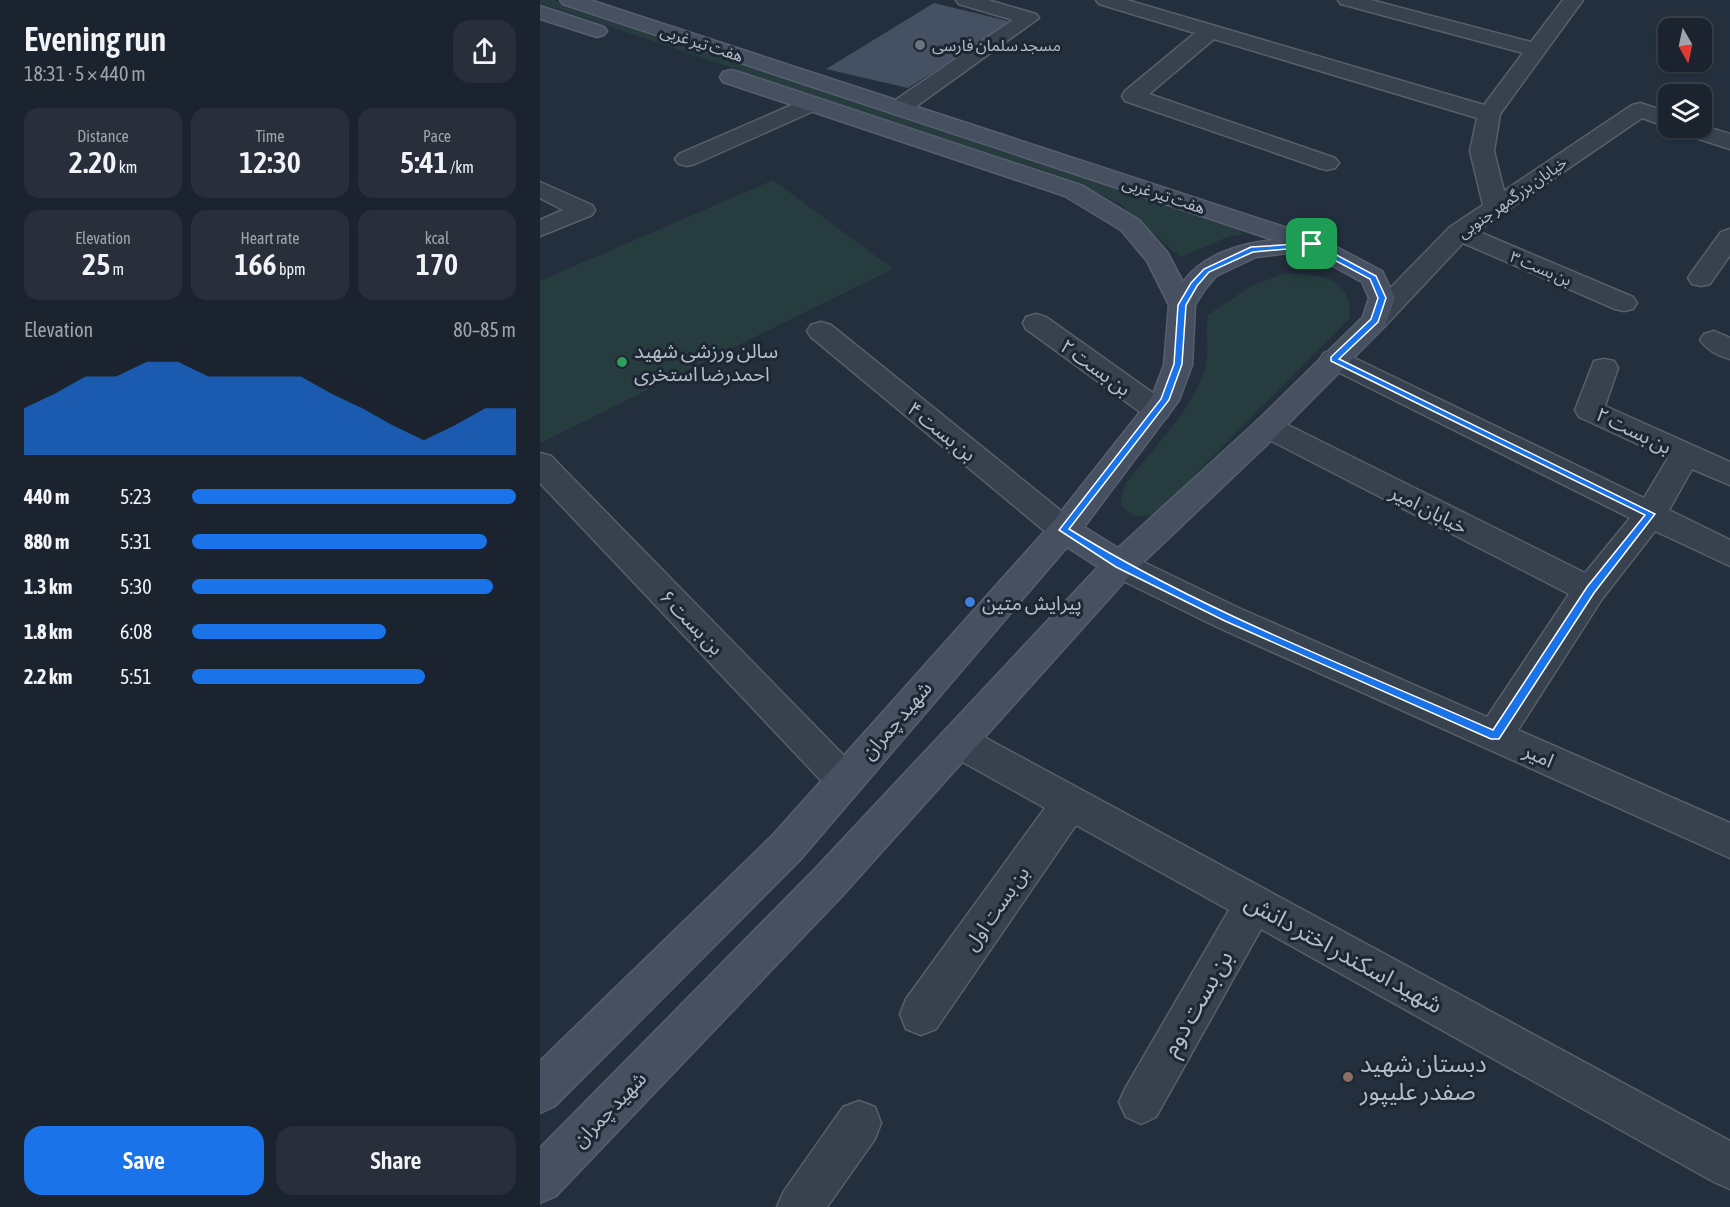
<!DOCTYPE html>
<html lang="en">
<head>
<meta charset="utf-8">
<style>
  body { margin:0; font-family:"Asap Condensed","Noto Sans Arabic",sans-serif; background:#282f3a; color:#f1f3f6; height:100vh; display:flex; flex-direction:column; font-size:22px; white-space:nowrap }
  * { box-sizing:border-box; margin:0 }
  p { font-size:20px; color:#a0a4aa }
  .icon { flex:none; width:33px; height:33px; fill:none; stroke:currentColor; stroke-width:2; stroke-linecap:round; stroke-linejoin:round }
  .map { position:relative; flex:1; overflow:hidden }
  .side { display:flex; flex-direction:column; background:#1b232e; width:540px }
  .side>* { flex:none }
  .needle { width:39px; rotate:171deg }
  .controls { position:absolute; left:1118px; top:18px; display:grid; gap:12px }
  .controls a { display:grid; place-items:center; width:54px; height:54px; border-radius:12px; background:#1b232e; box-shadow:0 2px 4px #0004,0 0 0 2px #39404a; font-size:30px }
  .pin { position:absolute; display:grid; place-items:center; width:51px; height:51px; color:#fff; margin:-26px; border-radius:12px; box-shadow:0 3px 9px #0006 }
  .round { display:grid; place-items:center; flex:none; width:63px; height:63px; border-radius:18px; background:#282f3a }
  .headline { display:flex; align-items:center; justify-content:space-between; height:102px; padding:0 24px }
  h1 { font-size:33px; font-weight:600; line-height:45px }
  .figures { display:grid; grid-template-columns:repeat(3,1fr); gap:9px; height:102px; padding:6px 24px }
  .figures div { display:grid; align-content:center; border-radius:15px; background:#282f3a; text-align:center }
  .figures b { font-size:30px; font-weight:600 }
  .figures small { font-size:16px; font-weight:400 }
  .figures p { font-size:16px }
  .chart { height:168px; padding:12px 24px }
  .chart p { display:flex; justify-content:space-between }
  .chart svg { width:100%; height:108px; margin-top:6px; fill:#1a73e8; opacity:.7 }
  .action { display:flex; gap:12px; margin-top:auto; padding:12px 24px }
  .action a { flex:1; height:69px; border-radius:18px; background:#1a73e8; color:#fff; font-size:24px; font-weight:600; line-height:69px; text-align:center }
  .action a+a { background:#282f3a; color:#f1f3f6 }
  ul { padding:0 24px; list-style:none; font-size:20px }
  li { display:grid; grid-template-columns:96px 72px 1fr; align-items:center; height:45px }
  li i { height:15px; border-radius:8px; background:#1a73e8 }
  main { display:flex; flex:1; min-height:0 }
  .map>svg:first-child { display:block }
  .green { fill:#263c3f }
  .building { fill:#455162 }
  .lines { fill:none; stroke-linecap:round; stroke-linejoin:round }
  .minor-casing { stroke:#565f6c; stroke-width:3 }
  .secondary-casing { stroke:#565f6c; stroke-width:3 }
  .minor { fill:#38414e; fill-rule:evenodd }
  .secondary { fill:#465061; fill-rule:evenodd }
  .route { fill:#1a73e8; stroke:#fff; stroke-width:1.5; fill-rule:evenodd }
  .worship-dot { fill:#6b7280; stroke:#1d2633; stroke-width:2 }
  .leisure-dot { fill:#2e9e5b; stroke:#1d2633; stroke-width:2 }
  .shop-dot { fill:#3f7fe0; stroke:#1d2633; stroke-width:2 }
  .education-dot { fill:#8d6e63; stroke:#1d2633; stroke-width:2 }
  .labels { text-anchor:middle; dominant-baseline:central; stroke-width:6; stroke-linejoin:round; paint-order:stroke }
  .far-street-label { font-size:16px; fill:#b4bcc9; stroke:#1d2633 }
  .far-poi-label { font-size:16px; fill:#b4bcc9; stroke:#1d2633; text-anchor:start }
  .poi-label { font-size:20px; fill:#b4bcc9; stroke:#1d2633; text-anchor:start }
  .street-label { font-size:20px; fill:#b4bcc9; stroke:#1d2633 }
  .near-street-label { font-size:24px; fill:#b4bcc9; stroke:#1d2633 }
  .near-poi-label { font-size:24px; fill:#b4bcc9; stroke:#1d2633; text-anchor:start }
</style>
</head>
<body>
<main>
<section class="side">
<div class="headline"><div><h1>Evening run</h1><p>18:31 · 5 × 440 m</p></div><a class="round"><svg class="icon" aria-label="share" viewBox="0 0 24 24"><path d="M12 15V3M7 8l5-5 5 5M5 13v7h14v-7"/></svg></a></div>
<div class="figures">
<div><p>Distance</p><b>2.20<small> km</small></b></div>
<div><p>Time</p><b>12:30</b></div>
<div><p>Pace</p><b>5:41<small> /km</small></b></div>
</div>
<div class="figures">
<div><p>Elevation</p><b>25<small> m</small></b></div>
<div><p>Heart rate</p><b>166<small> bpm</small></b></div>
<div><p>kcal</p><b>170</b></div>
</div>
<div class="chart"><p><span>Elevation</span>80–85 m</p>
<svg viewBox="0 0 160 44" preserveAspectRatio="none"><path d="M0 44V25L10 19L20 12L30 12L40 6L50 6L60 12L70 12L80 12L90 12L100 19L110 25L120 32L130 38L140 32L150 25L160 25V44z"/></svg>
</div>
<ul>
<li><b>440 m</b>5:23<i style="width:100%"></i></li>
<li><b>880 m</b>5:31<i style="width:91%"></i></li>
<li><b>1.3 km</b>5:30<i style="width:93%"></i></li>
<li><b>1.8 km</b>6:08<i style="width:60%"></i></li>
<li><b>2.2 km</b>5:51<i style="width:72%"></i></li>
</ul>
<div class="action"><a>Save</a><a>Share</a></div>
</section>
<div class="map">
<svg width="1190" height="1207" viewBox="0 0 1190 1207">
  <rect width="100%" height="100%" fill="#242f3e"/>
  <path class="green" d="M 0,0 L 13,0 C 242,77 470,155 699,230 L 702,235 L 690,236 L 640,257 L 580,204 L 548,188 L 0,3 Z
    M 233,180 L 353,269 L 0,443 L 0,281 Z
    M 747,273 C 780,275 812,276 810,318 L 615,515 L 596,517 L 581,506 C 581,483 592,476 606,459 C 630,429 661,397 667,357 C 668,343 665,329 668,315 L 713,285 Z"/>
  <path class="building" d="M 394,3 L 472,22 L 368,88 L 286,69 Z"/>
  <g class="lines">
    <defs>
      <path id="minor" d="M 416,0 L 448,0 L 496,14 L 499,18 L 367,113 L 359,115 L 351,113 L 348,108 L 351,103 L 473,20 L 419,4 Z
        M 556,0 L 587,0 L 944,105 L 983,53 L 801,4 L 798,0 L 831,0 L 991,42 L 1023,0 L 1043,0 L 960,114 L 954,151 L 964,191 L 1092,105 L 1100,103 L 1128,112 L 1128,127 L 1102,118 L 937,231 L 1093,297 L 1097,303 L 1093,309 L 1084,311 L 1075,309 L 923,243 L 845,326 L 835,329 L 825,326 L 822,320 L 825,314 L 910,227 L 943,205 L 930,151 L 937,118 L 674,39 L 609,94 L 795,158 L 799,163 L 795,168 L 787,170 L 779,168 L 585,101 L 582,96 L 585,91 L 655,33 L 559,4 Z
        M 270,97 L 278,99 L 281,104 L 278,109 L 155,164 L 147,166 L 139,164 L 135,159 L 139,154 Z
        M 1161,125 L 1190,134 L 1190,149 L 1140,133 L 1137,128 L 1161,128 Z
        M 0,182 L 52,205 L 55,210 L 52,215 L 0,236 L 0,220 L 23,210 L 0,198 Z
        M 1190,229 L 1190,255 L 1170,284 L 1161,286 L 1152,284 L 1148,278 L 1152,272 L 1181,232 Z
        M 496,314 L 506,317 L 627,403 L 631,410 L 627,417 L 617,420 L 607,417 L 486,329 L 483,323 L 486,317 Z
        M 281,322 L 291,325 L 535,522 L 540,530 L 535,538 L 524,542 L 513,538 L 271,337 L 267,331 L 271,325 Z
        M 1174,331 L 1190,338 L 1190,359 C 1178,356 1167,350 1160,340 L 1164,334 Z
        M 794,350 L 804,353 L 1104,498 L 1128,458 L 1039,417 L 1035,410 L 1054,361 L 1064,359 L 1074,361 L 1078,368 L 1065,406 L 1190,462 L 1190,485 L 1152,469 L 1129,510 L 1190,540 L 1190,566 L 1115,531 L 1062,599 L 978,730 L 1190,823 L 1190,858 L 677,627 L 569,574 L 564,565 L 569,556 L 580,553 L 591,556 L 701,609 L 947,717 L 1029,594 L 718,434 L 713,427 L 718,420 L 728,417 L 738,420 L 1045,573 L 1090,518 L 784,365 L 780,359 L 784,353 Z
        M 0,453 L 11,456 L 317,769 L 322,780 L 317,791 L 304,796 L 291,791 L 0,483 Z
        M 418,726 L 431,730 L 1190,1141 L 1190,1189 L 1174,1182 L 721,929 L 616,1117 L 601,1124 L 586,1117 L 579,1102 L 586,1087 L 689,910 L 536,825 L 396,1029 L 381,1035 L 366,1029 L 360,1014 L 366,999 L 505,808 L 405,752 L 400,741 L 405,730 Z
        M 319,1101 L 335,1107 L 341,1123 L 335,1139 L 287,1207 L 237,1207 L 244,1191 L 303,1107 Z"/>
      <path id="secondary" d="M 20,0 L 50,0 L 781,239 L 842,271 L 855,298 L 845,326 L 738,434 L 591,574 L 302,896 L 16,1196 L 0,1203 L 0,1148 L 274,870 L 558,567 L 527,547 L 260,860 L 15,1106 L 0,1113 L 0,1061 L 232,836 L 513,522 L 612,397 L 624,365 L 629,305 L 607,261 L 581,230 L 525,196 L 183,82 L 180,77 L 183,72 L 191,70 L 199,72 L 543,186 L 599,220 L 627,252 L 643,282 C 664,254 701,243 734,240 L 23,4 ZM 766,251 L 822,282 L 829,298 L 823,317 L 718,420 L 578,548 L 544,527 L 639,400 L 652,365 L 655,305 L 665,289 L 676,276 L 716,257 Z
        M 0,6 L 64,27 L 67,31 L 64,35 L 57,37 L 0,19 Z"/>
    </defs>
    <use href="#minor" class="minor-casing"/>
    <use href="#secondary" class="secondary-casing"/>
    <use href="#minor" class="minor"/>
    <use href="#secondary" class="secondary"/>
  </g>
  <path class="route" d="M 774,243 L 836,276 L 846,298 L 838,322 L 799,359 L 1115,514 L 1054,593 L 959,739 L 951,739 L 685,621 L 576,567 L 519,530 L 621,399 L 634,364 L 638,305 L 651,283 L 664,269 L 711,247 ZM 770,247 L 830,279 L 838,298 L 831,319 L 791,357 L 791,361 L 1105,515 L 1047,587 L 953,730 C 810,667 662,611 529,529 L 629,400 L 642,364 L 646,305 L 657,286 L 669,272 L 713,252 Z"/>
  <circle class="worship-dot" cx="380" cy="45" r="6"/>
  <circle class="leisure-dot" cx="82" cy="362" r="6"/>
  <circle class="shop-dot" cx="430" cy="602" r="6"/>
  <circle class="education-dot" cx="808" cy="1077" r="6"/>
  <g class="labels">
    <g class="far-street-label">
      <text transform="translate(162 43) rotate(18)">هفت تیر غربی</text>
      <text transform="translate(624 195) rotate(18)">هفت تیر غربی</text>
      <text transform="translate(972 197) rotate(-35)">خیابان بزرگمهر جنوبی</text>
      <text transform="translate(1001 268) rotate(23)">بن بست ۳</text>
    </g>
    <g class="far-poi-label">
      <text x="392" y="45">مسجد سلمان فارسی</text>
    </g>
    <g class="poi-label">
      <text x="94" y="350">سالن ورزشی شهید<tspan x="94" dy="23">احمدرضا استخری</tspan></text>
      <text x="442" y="602">پیرایش متین</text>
    </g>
    <g class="street-label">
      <text transform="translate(556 367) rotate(36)">بن بست ۲</text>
      <text transform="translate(1094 430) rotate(26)">بن بست ۲</text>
      <text transform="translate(402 431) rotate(39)">بن بست ۴</text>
      <text transform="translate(889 509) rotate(27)">خیابان امیر</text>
      <text transform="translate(152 622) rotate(46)">بن بست ۶</text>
      <text transform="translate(356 720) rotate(-49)">شهید چمران</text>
      <text transform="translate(999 755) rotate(24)">امیر</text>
      <text transform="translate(456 908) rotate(-55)">بن بست اول</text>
      <text transform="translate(69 1109) rotate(-46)">شهید چمران</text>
    </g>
    <g class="near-street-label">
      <text transform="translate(804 953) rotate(29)">شهید اسکندر اختر دانش</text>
      <text transform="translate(657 1003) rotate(-60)">بن بست دوم</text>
    </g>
    <g class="near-poi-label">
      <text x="820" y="1063">دبستان شهید<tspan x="820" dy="28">صفدر علیپور</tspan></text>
    </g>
  </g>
</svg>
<div class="controls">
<a><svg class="needle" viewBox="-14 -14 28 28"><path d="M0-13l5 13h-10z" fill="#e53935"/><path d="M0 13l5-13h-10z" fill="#a0a4aa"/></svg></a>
<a><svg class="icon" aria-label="layers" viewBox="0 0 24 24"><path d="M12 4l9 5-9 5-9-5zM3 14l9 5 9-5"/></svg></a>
</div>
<div class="pin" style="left:772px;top:244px;background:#1e9e55"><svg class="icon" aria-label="arrive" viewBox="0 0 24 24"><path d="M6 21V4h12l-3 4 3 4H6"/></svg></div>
</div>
</main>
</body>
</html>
